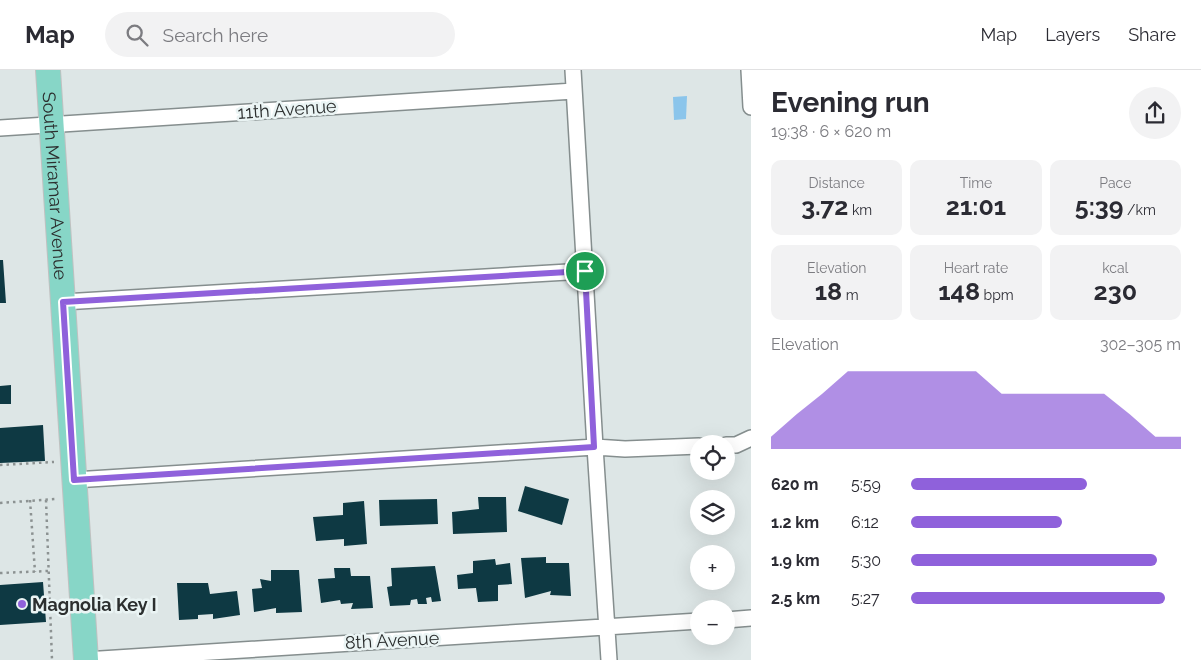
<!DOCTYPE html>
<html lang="en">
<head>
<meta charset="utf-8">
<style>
  body { margin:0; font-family:Raleway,sans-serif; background:#f2f2f3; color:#2b2b33; height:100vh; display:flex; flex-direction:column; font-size:19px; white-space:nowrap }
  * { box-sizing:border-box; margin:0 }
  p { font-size:16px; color:#7c7c81 }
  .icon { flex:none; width:28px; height:28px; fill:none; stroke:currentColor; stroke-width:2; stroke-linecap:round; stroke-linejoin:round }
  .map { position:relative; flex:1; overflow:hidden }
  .sheet { display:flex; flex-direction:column; background:#fff; width:450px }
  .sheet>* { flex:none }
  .buttons { position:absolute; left:690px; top:365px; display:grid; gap:10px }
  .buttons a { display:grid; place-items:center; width:45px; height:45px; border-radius:50%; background:#fff; box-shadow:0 5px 20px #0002; font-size:25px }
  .pin { position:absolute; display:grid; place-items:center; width:42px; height:42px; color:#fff; margin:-21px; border:2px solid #fff; border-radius:50%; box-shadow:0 1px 5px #0007 }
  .round { display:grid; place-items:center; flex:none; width:52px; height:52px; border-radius:26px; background:#f2f2f3 }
  .summary { display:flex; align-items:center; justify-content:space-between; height:85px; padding:0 20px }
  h1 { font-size:28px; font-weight:700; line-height:38px }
  .stats { display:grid; grid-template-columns:repeat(3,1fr); gap:8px; height:85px; padding:5px 20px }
  .stats div { display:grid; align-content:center; border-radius:10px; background:#f2f2f3; text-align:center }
  .stats b { font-size:25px; font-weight:700 }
  .stats small { font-size:14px; font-weight:400 }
  .stats p { font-size:14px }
  .chart { height:140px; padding:10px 20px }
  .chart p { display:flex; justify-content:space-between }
  .chart svg { width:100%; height:90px; margin-top:5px; fill:#8f61db; opacity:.7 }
  ul { padding:0 20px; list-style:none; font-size:16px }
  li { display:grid; grid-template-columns:80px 60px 1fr; align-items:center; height:38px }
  li i { height:12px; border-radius:6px; background:#8f61db }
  header { display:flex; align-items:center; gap:30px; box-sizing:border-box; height:70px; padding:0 25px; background:#fff; border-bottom:1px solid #e1e1e2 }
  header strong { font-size:24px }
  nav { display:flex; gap:28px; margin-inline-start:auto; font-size:18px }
  .search { width:350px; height:45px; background:#f2f2f3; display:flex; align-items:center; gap:12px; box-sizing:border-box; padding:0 18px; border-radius:28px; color:#7c7c81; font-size:19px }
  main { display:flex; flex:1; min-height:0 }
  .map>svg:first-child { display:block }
  .water { fill:#8bc5eb }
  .building { fill:#0e3943 }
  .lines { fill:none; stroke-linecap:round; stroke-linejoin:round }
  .minor-casing { stroke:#858e8e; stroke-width:18 }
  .primary-casing { stroke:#c0c1c1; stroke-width:26 }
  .path { stroke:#8c9292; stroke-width:2.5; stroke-dasharray:2.5 4; stroke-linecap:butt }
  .minor { stroke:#fff; stroke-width:15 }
  .primary { stroke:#87d6c7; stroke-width:24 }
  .route-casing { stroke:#fff; stroke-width:10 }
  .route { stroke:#8f61db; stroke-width:6 }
  .poi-dot { fill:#8f61db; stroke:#eaf4f4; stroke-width:2 }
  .labels { text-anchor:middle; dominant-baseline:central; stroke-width:5; stroke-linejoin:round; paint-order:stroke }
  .street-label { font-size:18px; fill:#2c2f2f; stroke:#eaf4f4 }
  .poi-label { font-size:18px; font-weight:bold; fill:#2c2f2f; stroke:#eaf4f4; text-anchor:start }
</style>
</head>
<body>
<header>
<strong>Map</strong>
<div class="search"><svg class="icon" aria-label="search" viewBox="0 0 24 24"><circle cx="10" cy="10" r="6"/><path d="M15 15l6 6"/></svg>Search here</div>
<nav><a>Map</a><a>Layers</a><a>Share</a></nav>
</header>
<main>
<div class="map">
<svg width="751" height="590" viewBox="0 0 751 590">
  <rect width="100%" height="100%" fill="#dde6e6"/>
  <path class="water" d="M 687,26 L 686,49 L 674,50 L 673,27 Z"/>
  <path class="building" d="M 0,190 L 3,190 L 6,233 L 0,233 Z
    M 11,315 L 11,334 L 0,334 L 0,316 Z
    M 43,355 L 45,391 L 0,393 L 0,358 Z
    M 525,416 L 569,429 L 562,455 L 518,441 Z
    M 478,427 L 506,427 L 507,462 L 453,464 L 452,442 L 479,439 Z
    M 437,429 L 438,454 L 380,456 L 379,430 Z
    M 364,431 L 367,474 L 344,476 L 344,469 L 316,471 L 313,447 L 343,445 L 343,433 Z
    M 546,487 L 546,493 L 569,493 L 571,526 L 550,525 L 551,521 L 525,528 L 521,488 Z
    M 495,489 L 496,495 L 510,493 L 512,514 L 498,515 L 498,531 L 478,532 L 476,518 L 458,519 L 457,505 L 473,503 L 473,491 Z
    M 435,496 L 441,531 L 432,532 L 431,527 L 426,528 L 427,534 L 418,534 L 417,529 L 411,530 L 410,535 L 390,536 L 387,517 L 392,516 L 391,498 Z
    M 334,498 L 350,498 L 351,506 L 370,506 L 373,538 L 351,539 L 353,533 L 341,534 L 340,530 L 321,533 L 318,509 L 335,508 Z
    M 271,500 L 299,500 L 302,542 L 276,543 L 276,538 L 254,542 L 252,519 L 262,518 L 260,509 L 271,511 Z
    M 43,512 L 46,552 L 0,555 L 0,515 Z
    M 177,513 L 208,513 L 210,524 L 237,521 L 240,545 L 213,549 L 213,544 L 198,545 L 198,549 L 179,550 Z"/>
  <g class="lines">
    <defs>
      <path id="minor" d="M 573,0 L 595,377 L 609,590
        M 749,0 L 751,37
        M 0,58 L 574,21
        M 63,232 L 585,201
        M 726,375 L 736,375 L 751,368
        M 74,410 L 595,377 L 625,379 L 699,376
        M 726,550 L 751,548
        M 85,590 L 699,551"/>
      <g id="primary">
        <path id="s1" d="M 48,0 L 86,590"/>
      </g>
    </defs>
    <use href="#minor" class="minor-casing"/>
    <use href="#primary" class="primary-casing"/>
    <path class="path" d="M 0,395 L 54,392
      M 30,430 L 35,502
      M 46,430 L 52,590
      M 0,433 L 56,429
      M 0,503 L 48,501"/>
    <use href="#minor" class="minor"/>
    <use href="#primary" class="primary"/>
  </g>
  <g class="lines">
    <defs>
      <path id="route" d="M 585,201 L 594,377 L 74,410 L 63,232 Z"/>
    </defs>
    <use href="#route" class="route-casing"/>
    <use href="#route" class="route"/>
  </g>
  <circle class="poi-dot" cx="22" cy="534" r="5"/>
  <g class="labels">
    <g class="street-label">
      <text transform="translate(287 39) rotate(-4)">11th Avenue</text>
      <text stroke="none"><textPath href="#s1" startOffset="116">South Miramar Avenue</textPath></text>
      <text transform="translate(392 570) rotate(-3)">8th Avenue</text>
    </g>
    <g class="poi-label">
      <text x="32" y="534">Magnolia Key I</text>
    </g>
  </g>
</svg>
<div class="buttons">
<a><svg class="icon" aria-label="locate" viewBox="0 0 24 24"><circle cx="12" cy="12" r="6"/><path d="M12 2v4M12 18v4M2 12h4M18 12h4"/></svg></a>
<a><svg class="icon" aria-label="layers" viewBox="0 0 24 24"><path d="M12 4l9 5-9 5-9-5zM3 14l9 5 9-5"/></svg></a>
<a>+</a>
<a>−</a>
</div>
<div class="pin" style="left:585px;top:201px;background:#1e9e55"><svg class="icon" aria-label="arrive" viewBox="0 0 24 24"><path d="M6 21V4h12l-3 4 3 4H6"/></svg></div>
</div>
<section class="sheet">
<div class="summary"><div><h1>Evening run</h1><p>19:38 · 6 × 620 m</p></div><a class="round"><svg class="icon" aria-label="share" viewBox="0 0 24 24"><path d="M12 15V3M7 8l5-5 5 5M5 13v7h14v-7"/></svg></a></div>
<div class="stats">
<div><p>Distance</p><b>3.72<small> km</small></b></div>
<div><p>Time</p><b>21:01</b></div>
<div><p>Pace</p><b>5:39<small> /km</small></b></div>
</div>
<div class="stats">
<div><p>Elevation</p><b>18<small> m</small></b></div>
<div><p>Heart rate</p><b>148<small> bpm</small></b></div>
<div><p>kcal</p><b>230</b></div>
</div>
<div class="chart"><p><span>Elevation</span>302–305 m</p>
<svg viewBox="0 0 160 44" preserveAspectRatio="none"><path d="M0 44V38L10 27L20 17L30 6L40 6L50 6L60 6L70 6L80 6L90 17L100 17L110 17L120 17L130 17L140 27L150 38L160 38V44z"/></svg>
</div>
<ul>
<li><b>620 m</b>5:59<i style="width:65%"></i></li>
<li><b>1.2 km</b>6:12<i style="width:56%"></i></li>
<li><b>1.9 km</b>5:30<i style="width:91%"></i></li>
<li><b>2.5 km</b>5:27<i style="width:94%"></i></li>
</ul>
</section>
</main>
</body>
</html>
